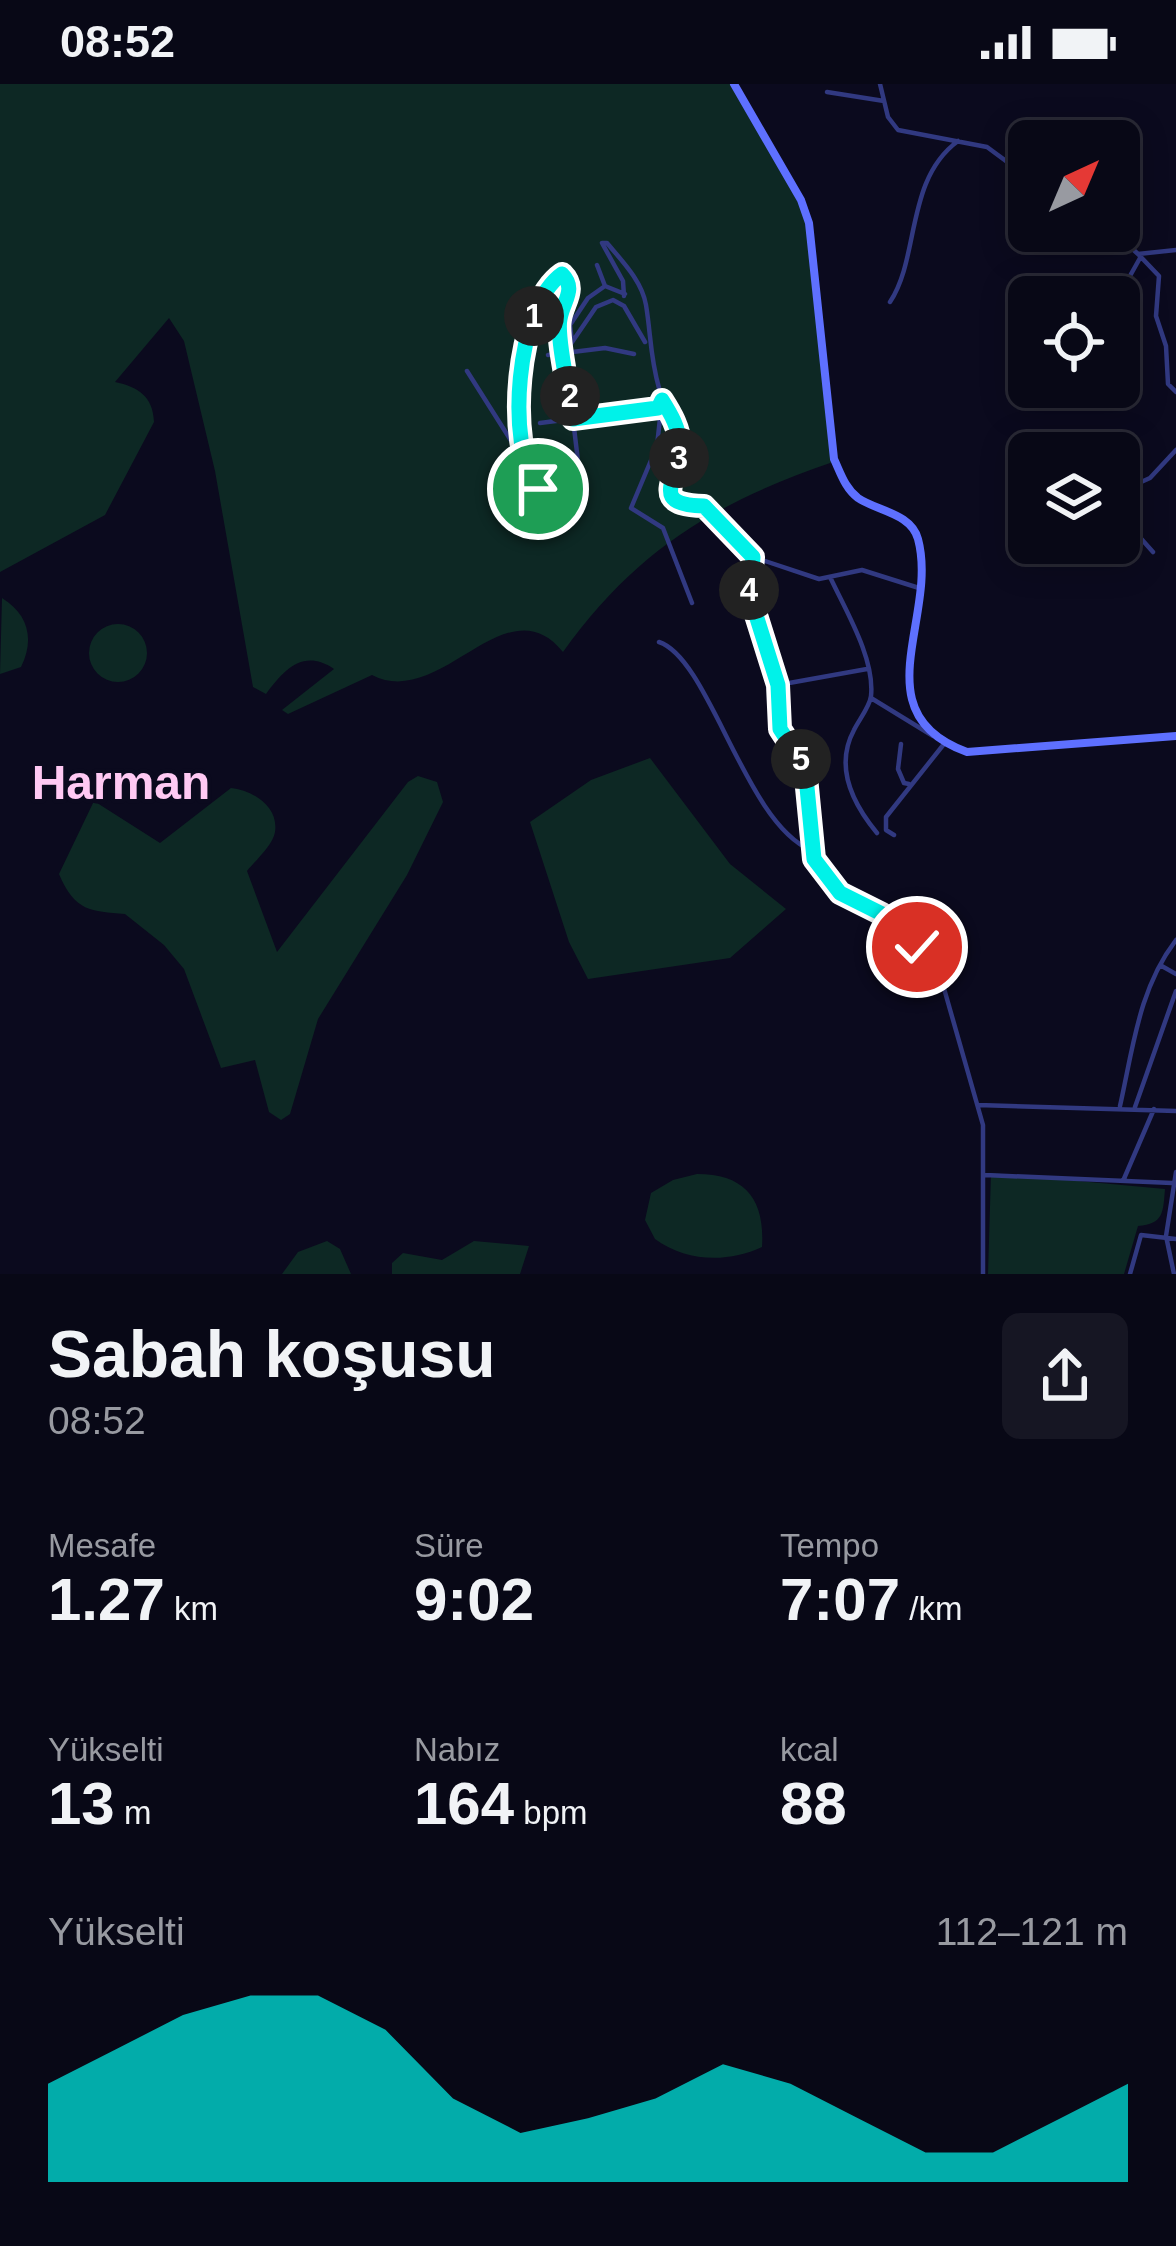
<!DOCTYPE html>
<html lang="tr">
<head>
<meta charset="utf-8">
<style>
  body { margin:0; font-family:Arial,sans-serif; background:#161623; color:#f1f3f6; height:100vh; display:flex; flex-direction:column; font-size:45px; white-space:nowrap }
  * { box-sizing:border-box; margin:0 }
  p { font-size:39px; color:#989aa1 }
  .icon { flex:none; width:66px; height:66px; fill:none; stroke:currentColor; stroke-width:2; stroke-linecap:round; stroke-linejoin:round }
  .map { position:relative; height:1190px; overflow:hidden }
  .side { display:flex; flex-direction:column; background:#080816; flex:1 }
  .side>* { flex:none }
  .needle { width:78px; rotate:44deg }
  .fabs { position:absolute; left:1008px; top:36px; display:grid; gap:24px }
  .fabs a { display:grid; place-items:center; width:132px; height:132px; border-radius:18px; background:#080816; box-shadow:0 6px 30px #0003,0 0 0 3px #292935; font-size:60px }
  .pin { position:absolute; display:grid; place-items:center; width:102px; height:102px; color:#fff; margin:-51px; border:6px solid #fff; border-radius:50%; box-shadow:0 3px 12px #0007 }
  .km { position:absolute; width:60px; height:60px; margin:-30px; border-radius:50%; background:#222; color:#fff; font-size:33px; line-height:60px; text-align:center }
  .round { display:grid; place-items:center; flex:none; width:126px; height:126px; border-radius:18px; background:#161623 }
  .overview { display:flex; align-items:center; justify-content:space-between; height:204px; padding:0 48px }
  h1 { font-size:66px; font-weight:800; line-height:90px }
  .figures { display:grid; grid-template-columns:repeat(3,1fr); gap:18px; height:204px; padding:12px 48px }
  .figures div { display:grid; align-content:center }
  .figures b { font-size:60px; font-weight:800 }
  .figures small { font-size:33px; font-weight:400 }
  .figures p { font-size:33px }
  .chart { height:336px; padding:24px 48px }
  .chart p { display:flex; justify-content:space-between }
  .chart svg { width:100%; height:216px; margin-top:12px; fill:#00f2e9; opacity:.7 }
  .status { display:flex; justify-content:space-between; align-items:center; height:84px; padding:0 60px; background:#080816; direction:ltr }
  .status svg { height:33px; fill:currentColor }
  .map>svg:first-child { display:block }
  .green { fill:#0d2824 }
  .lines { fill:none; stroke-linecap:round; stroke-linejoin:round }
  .minor { stroke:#313981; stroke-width:4.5 }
  .secondary { stroke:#5e70ff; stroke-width:8 }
  .route-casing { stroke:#fff; stroke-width:24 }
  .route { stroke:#00f2e9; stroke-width:15 }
  .labels { text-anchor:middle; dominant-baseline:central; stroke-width:9; stroke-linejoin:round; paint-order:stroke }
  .district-label { font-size:48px; font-weight:bold; fill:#ffc9f3; stroke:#0b0a1e }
</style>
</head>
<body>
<div class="status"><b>08:52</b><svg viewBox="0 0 49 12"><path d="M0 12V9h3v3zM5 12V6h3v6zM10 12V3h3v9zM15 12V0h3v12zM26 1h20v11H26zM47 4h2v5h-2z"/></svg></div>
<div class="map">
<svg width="1176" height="1190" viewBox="0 0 1176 1190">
  <rect width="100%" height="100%" fill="#0b0a1e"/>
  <path class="green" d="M 0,0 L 735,0 L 808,136 L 833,378 C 716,418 636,466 563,568 C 506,497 441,627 372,591 L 288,630 L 282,626 L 334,585 C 303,564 284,586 266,610 L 253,603 L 215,387 L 184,257 L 169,234 L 115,298 C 138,303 153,312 154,338 L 105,431 L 0,488 Z
    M 2,514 C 28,530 35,555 21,583 L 0,590 Z
    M89 569a29 29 0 1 1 58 0a29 29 0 1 1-58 0Z
    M 650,674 L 730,780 L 786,825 L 730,874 L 588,895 L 569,858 L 530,738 L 591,696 Z
    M 418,692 L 437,698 L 443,718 L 407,791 L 318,935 L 290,1030 L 281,1036 L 269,1028 L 255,976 L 221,984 L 184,885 L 164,861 L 125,830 C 91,827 75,828 59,790 L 94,717 L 160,759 L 231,704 C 252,706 279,722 275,748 C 273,761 255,777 247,787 L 277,868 L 408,698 Z
    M 991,1089 L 1165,1105 C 1163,1128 1164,1140 1138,1142 L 1124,1190 L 988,1190 Z
    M 697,1090 C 745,1090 765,1115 762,1163 C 728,1179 686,1178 655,1155 L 645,1136 L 651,1109 L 673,1096 Z
    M 327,1157 L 340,1165 L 351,1190 L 282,1190 L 298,1168 Z
    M 474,1157 L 529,1162 L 520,1190 L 392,1190 L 392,1179 L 403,1169 L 442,1176 Z"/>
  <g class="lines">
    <path class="minor" d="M 880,0 L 888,33 L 898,46 L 987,63 L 1029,94
      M 827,8 L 884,17
      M 1113,147 L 1138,170 L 1176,166
      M 602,159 L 607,159 C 622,177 642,197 646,221 C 651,251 650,273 659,304 C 664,323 677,336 679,356 C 682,374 664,394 671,410 C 677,424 691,421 703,421 L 753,473 L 819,495 L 862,486 L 919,504
      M 602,159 L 623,197 L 624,212
      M 1138,170 L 1159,192 L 1156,232 L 1166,262 L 1168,300 L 1176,308
      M 597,181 L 605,202
      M 1114,213 L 1121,208 L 1140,174
      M 890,218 C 920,173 905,96 958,57
      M 572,258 L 570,241 L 588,214 L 605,202 L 625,210
      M 566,267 L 596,223 L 613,216 L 624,222 L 645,258
      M 548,271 L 605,264 L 634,270
      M 467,287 L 522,374 L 521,263 L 556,193 L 566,192 C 576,219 551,236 565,268 L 580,394
      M 662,316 L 657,362 L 631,424 L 663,444 L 692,519
      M 540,339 L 658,324
      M 522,374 L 547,435
      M 1153,468 L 1120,431 L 1130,403 L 1150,394 L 1176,366
      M 753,473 L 750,512 L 778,601 L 780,645 L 804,683 L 814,775 L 840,810 L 889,835 L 924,869 L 943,901 L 983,1041 L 983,1190
      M 831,495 C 846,527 875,575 871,612 C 870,622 859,636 854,646 C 834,683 853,720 877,749
      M 659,558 C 710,575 745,739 811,766
      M 778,601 L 867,585
      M 871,614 L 933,652
      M 901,660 L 898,685 L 904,699 L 909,700
      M 894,751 L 886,746 L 886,733 L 944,660
      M 1160,881 L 1176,890
      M 978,1021 L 1176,1027
      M 1120,1022 C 1133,964 1139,904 1176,856
      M 1135,1023 L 1176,907
      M 985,1091 L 1172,1099
      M 1123,1097 L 1154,1025
      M 1130,1190 L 1141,1151 L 1176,1155
      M 1174,1190 L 1166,1152 L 1176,1088"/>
    <path class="secondary" d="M 734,0 L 801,116 L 809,139 L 834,375 C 841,390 845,404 858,414 C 877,427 911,429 918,455 C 939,533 860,629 967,668 L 1176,652"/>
  </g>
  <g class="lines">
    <defs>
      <path id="route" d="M 538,405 C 505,363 516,222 562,190 C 577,205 563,217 560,235 C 556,254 570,311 573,335 L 658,324 L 662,316 C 671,330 679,344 680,361 C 681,394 646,421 704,422 L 753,473 L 750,512 L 778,601 L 780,645 L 805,683 L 814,775 L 840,809 L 882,830 L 917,863"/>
    </defs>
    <use href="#route" class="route-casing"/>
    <use href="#route" class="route"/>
  </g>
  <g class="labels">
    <g class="district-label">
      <text x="121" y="698">Harman</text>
    </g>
  </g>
</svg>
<div class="fabs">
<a><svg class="needle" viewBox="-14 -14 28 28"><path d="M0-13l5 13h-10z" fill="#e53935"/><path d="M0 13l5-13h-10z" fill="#989aa1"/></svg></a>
<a><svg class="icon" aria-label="locate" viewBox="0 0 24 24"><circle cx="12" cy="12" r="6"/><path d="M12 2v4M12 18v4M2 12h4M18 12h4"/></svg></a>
<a><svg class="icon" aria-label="layers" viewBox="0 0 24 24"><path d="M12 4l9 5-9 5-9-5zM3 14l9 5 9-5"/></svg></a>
</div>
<div class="pin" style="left:538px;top:405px;background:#1e9e55"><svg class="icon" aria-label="arrive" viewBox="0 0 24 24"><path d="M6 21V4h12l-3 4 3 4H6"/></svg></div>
<div class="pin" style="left:917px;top:863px;background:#d93025"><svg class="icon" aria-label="check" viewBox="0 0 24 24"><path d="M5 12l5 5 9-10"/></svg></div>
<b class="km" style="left:534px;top:232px">1</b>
<b class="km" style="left:570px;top:312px">2</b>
<b class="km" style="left:679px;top:374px">3</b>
<b class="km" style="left:749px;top:506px">4</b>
<b class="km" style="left:801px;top:675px">5</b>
</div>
<section class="side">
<div class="overview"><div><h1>Sabah koşusu</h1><p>08:52</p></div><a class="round"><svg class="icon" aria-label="share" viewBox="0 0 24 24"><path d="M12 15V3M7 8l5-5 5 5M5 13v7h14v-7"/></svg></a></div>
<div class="figures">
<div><p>Mesafe</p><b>1.27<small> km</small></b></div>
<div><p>Süre</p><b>9:02</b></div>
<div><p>Tempo</p><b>7:07<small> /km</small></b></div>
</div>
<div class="figures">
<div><p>Yükselti</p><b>13<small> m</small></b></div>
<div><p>Nabız</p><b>164<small> bpm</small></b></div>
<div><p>kcal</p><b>88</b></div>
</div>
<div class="chart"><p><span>Yükselti</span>112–121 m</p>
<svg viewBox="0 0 160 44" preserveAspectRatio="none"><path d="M0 44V24L10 17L20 10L30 6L40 6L50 13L60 27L70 34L80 31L90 27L100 20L110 24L120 31L130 38L140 38L150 31L160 24V44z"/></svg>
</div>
</section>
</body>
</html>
